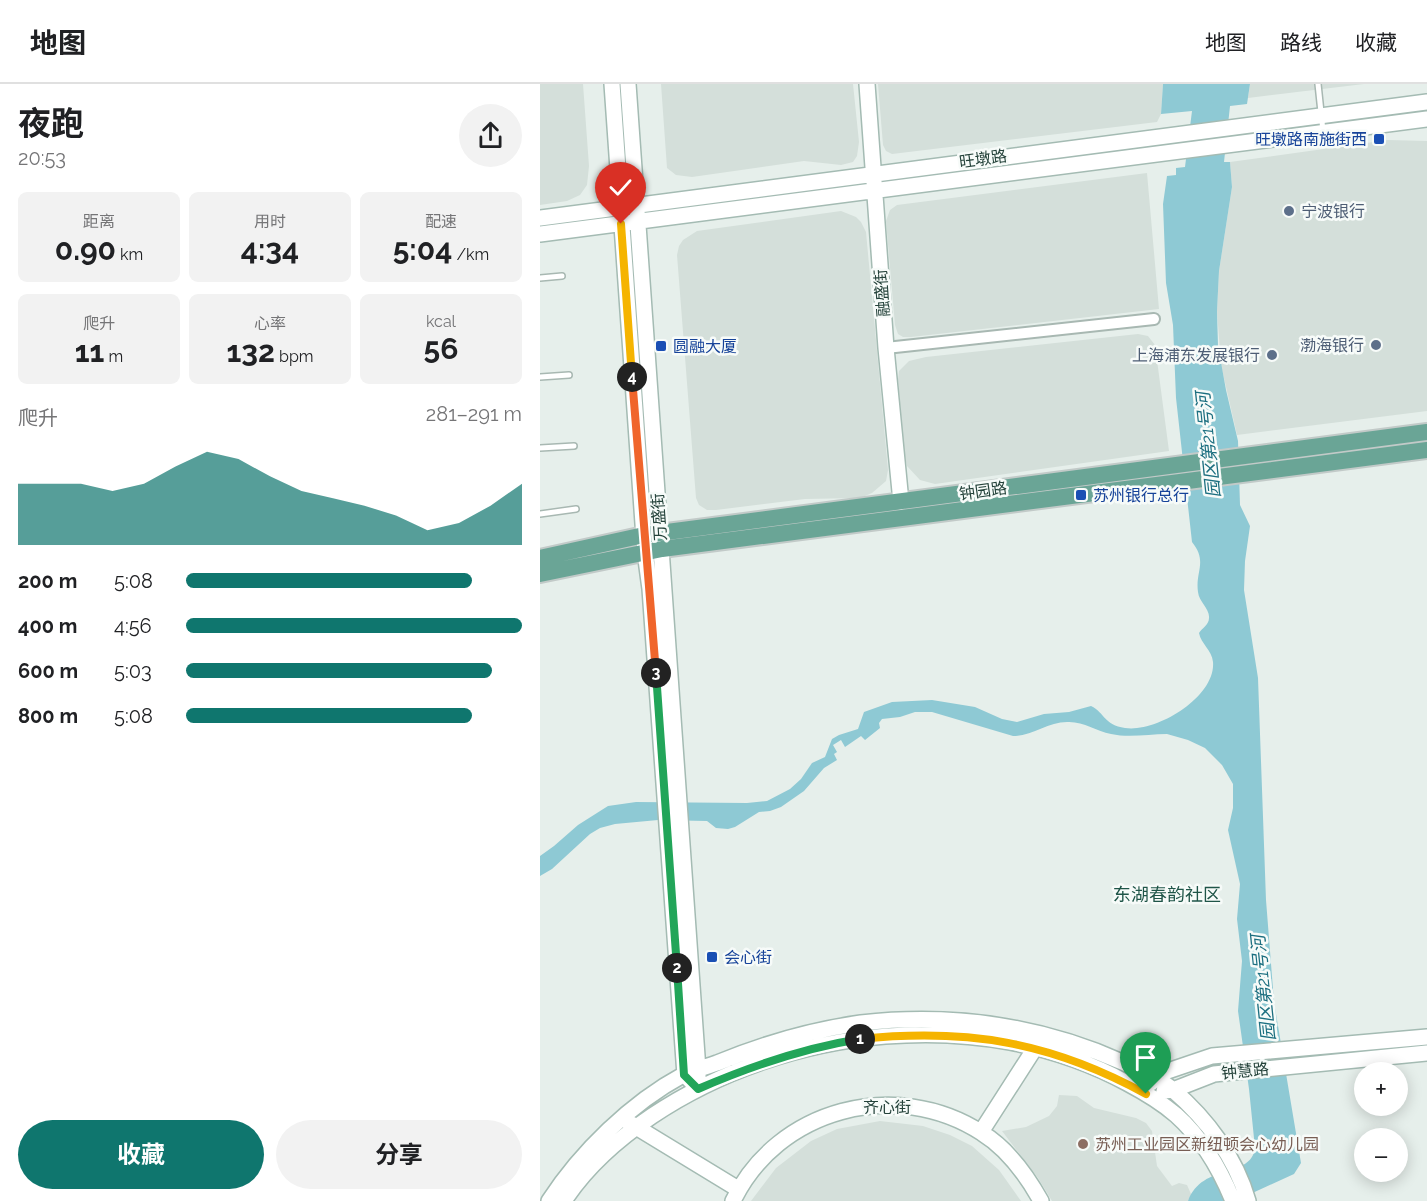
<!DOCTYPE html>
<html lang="zh">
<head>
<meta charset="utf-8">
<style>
  body { margin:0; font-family:Raleway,"Noto Sans SC",sans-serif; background:#f2f2f2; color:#202124; height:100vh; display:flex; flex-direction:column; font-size:22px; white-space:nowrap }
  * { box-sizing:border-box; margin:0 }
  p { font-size:20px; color:#757577 }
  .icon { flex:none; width:33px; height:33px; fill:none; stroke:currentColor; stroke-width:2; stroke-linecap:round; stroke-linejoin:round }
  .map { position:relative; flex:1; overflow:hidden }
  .sheet { display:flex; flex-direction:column; background:#fff; width:540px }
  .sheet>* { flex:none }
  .tools { position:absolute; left:814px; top:978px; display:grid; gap:12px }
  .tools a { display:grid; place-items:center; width:54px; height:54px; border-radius:50%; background:#fff; box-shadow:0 3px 15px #0003; font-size:30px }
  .pin { position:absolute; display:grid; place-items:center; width:51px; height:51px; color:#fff; margin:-62px -26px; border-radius:50% 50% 50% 0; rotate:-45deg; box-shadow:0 0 6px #0007 }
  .pin .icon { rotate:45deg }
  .km { position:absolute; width:30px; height:30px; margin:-15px; border-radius:50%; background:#222; color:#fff; font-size:16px; line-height:30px; text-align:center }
  .round { display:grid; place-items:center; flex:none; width:63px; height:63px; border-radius:32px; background:#f2f2f2 }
  .overview { display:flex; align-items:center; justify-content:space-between; height:102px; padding:0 18px }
  h1 { font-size:33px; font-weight:700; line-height:45px }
  .stats { display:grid; grid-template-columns:repeat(3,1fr); gap:9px; height:102px; padding:6px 18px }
  .stats div { display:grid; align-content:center; border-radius:9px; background:#f2f2f2; text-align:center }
  .stats b { font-size:30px; font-weight:700 }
  .stats small { font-size:16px; font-weight:400 }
  .stats p { font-size:16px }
  .chart { height:168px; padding:12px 18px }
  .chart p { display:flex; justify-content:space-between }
  .chart svg { width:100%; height:108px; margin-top:6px; fill:#0f766e; opacity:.7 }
  .action { display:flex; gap:12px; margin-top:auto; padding:12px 18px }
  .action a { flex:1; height:69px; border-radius:36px; background:#0f766e; color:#fff; font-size:24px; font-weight:700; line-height:69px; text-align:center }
  .action a+a { background:#f2f2f2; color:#202124 }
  ul { padding:0 18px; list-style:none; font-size:20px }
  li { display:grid; grid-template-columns:96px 72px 1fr; align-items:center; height:45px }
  li i { height:15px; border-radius:8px; background:#0f766e }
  header { display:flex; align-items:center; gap:36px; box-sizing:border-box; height:84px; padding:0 30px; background:#fff; border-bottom:2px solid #e0e0e0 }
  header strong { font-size:28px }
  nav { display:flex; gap:33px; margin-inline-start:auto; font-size:21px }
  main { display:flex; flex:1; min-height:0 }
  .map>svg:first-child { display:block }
  .built { fill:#d4dfda }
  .water { fill:#8ec9d4 }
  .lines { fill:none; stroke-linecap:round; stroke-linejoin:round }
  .lane-casing { stroke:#a8b8b2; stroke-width:8 }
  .street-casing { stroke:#a8b8b2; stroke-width:14 }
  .secondary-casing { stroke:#a4bbb3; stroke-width:18 }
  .primary-casing { stroke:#c2cac8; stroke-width:20 }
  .lane { stroke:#fff; stroke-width:5 }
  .street { stroke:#fff; stroke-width:10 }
  .secondary { stroke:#fff; stroke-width:15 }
  .primary { stroke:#6aa596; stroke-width:16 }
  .split-1-casing { stroke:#fff; stroke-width:12 }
  .split-2-casing { stroke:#fff; stroke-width:12 }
  .split-3-casing { stroke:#fff; stroke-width:12 }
  .split-4-casing { stroke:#fff; stroke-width:12 }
  .split-5-casing { stroke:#fff; stroke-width:12 }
  .split-1 { stroke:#f5b400; stroke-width:8 }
  .split-2 { stroke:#22a559; stroke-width:8 }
  .split-3 { stroke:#22a559; stroke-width:8 }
  .split-4 { stroke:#f0652b; stroke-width:8 }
  .split-5 { stroke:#f5b400; stroke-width:8 }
  .transit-dot { fill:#1a4fb4; stroke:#f7fbf9; stroke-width:2 }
  .service-dot { fill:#5c6f8a; stroke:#f7fbf9; stroke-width:2 }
  .education-dot { fill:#8d6e63; stroke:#f7fbf9; stroke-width:2 }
  .labels { text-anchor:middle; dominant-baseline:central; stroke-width:5; stroke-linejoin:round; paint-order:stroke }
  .transit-label { font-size:16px; fill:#164399; stroke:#f7fbf9; text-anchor:start }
  .street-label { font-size:16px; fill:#24423a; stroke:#f7fbf9 }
  .service-label { font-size:16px; fill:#4e5e75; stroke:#f7fbf9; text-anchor:end }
  .education-label { font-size:16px; fill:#785e54; stroke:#f7fbf9; text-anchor:start }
  .water-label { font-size:18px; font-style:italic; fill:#1c6f80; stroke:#f7fbf9 }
  .neighbourhood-label { font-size:18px; fill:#1f5548; stroke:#f7fbf9 }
</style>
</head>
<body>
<header>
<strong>地图</strong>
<nav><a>地图</a><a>路线</a><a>收藏</a></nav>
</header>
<main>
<section class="sheet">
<div class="overview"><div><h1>夜跑</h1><p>20:53</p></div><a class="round"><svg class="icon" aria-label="share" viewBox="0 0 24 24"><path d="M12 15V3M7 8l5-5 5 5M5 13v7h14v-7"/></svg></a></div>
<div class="stats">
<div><p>距离</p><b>0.90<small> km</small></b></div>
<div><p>用时</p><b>4:34</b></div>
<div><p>配速</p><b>5:04<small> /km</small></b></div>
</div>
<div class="stats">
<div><p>爬升</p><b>11<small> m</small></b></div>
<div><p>心率</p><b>132<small> bpm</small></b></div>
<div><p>kcal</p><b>56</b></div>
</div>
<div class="chart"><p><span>爬升</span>281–291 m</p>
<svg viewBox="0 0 160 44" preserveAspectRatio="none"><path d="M0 44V19L10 19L20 19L30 22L40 19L50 12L60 6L70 9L80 16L90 22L100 25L110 28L120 32L130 38L140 35L150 28L160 19V44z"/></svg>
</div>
<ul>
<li><b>200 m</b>5:08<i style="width:85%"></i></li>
<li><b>400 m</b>4:56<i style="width:100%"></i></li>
<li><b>600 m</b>5:03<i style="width:91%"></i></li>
<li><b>800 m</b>5:08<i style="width:85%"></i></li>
</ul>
<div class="action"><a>收藏</a><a>分享</a></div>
</section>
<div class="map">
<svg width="887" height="1117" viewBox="0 0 887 1117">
  <rect width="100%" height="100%" fill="#e6efeb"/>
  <path class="built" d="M 0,0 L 43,0 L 49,82 L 47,101 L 40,111 L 27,117 L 0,121 Z
    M 121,0 L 313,0 L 319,58 L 317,72 L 313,78 L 301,81 L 264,77 L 152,93 L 136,91 L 127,84 Z
    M 338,0 L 623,0 L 621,30 L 617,38 L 352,70 L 346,67 L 343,61 Z
    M 710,0 L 824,0 L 708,14 Z
    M 848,56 L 887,57 L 887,327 L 697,351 L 681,281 L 677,227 L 679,187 L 692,103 L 690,78 Z
    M 607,89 L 619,225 L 371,253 L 363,253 L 358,250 L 355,241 L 346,137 L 350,126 L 357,121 Z
    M 301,127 L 316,133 L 321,138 L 326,148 L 348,386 L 346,397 L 332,409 L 320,414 L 265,415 L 176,426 L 167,426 L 159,421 L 156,414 L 137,171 L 139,162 L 143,156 L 157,147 Z
    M 598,250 L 608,252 L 615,261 L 629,367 L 395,400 L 380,396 L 367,382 L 364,369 L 358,295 L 359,287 L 369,277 L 386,273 Z
    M 519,1011 L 537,1012 L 554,1024 L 596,1034 L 606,1039 L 612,1047 L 617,1082 L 632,1102 L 639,1099 L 647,1101 L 651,1110 L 648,1117 L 512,1117 L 498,1094 L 462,1047 L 486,1043 L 509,1032 L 517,1022 Z
    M 340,1037 L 383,1042 L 410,1051 L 432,1062 L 459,1086 L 481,1117 L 211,1117 L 236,1084 L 271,1057 L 297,1045 Z"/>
  <path class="water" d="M 623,0 L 710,0 L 707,20 L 690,22 L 684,78 L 690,78 L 692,103 L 679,187 L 677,227 L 678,262 L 686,306 L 698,357 L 700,421 L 710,442 L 705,477 L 704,506 L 718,594 L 726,816 L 734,918 L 761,1079 L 754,1090 L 695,1117 L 648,1117 C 663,1078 711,1095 715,1064 L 709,1005 L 698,927 L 702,877 L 697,835 L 700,800 L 688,746 L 693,724 L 693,700 L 682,681 L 665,664 L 648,656 L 627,650 C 609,650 589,654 571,650 C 556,647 543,637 527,638 C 508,638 492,652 473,652 L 392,628 L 375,628 L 360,633 L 342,635 L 339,639 L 340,644 L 325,656 L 321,652 L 305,663 L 301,656 L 293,661 L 297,668 L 294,670 L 297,676 L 284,684 L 264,707 L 241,723 L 230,727 L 219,728 L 195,743 L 188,745 L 176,744 L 167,737 L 118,736 L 75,740 L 60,744 L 50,750 L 12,785 L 0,792 L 0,772 L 14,762 L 38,741 L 68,722 L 96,718 L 207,719 L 227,717 L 250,705 L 261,695 L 272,679 L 285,673 L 292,655 L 299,651 L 318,645 L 324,628 L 352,618 L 392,616 L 435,623 L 462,635 L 477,638 L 504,630 L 529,628 L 551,622 C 565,629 564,641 585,644 C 616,649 676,613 673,578 C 672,566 661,560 659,549 C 662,544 669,541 669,534 C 670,525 659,518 658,508 C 655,487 668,478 652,458 L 636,314 L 633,241 L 626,199 L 623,120 L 627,92 L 636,91 L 636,84 L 645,83 L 652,27 L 621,30 Z"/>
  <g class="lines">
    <defs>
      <path id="lane" d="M 778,0 L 783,47
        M 0,194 L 22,192
        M 0,293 L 29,291
        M 0,364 L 34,362
        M 0,430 L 36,425"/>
      <path id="street" d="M 346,264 L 614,235"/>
      <path id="secondary" d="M 72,0 L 105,468 L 110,505 L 145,991 L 158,1005
        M 88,0 L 158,986 L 158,1005
        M 327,0 L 346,264 L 361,418
        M 0,134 L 887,18
        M 0,150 L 887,35
        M 611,999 L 613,992 L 672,972 L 887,953
        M 624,1007 L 633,1006 L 674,990 L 887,969
        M 88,1038 L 198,1105
        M 441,1048 L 495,964 L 497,956
        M 9,1117 C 41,1068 91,1019 143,991 C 154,986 166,983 177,979 C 223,960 271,946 321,939 C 411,929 499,941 582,978 C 599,986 618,993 633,1006 C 667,1035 696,1074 708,1117
        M 24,1117 C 46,1083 78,1055 112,1032 C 246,942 442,920 587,999 C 604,1008 621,1018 636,1031 C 663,1055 680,1085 693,1117
        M 193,1117 C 237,1025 356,993 442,1049 C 468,1065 486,1090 501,1117"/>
      <path id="primary" d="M 0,474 L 104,451 L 887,348
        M 0,490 L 122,465 L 887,366"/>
    </defs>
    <use href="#lane" class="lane-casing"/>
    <use href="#street" class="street-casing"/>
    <use href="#secondary" class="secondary-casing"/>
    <use href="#primary" class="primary-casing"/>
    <use href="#lane" class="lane"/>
    <use href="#street" class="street"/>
    <use href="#secondary" class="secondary"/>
    <use href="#primary" class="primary"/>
  </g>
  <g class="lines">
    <defs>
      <path id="split-1" d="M 320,955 C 428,944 511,958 606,1010"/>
      <path id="split-2" d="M 137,884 L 144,991 L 158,1005 C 211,982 263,964 320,955"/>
      <path id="split-3" d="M 116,589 L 137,884"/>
      <path id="split-4" d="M 92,293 L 116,589"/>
      <path id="split-5" d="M 81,140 L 92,293"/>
    </defs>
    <use href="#split-1" class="split-1-casing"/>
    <use href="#split-2" class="split-2-casing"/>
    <use href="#split-3" class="split-3-casing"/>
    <use href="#split-4" class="split-4-casing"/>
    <use href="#split-5" class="split-5-casing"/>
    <use href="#split-1" class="split-1"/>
    <use href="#split-2" class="split-2"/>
    <use href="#split-3" class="split-3"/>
    <use href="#split-4" class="split-4"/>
    <use href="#split-5" class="split-5"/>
  </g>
  <g class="transit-dot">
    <rect x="833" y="49" width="12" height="12" rx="3"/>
    <rect x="115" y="256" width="12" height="12" rx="3"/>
    <rect x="535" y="405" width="12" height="12" rx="3"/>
    <rect x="166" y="867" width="12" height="12" rx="3"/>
  </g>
  <g class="service-dot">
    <circle cx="749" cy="127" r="6"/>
    <circle cx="836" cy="261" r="6"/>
    <circle cx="732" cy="271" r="6"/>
  </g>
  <circle class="education-dot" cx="543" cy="1060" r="6"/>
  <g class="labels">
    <g class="transit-label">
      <text x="827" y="55" text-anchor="end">旺墩路南施街西</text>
      <text x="133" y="262">圆融大厦</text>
      <text x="553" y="411">苏州银行总行</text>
      <text x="184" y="873">会心街</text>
    </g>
    <g class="street-label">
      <text transform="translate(443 75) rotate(-8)">旺墩路</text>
      <text transform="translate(342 209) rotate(-94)">融盛街</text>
      <text transform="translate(443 407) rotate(-8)">钟园路</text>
      <text transform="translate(119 433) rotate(-94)">万盛街</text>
      <text transform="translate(705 987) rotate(-6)">钟慧路</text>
      <text x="347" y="1023">齐心街</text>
    </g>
    <g class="service-label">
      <text x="761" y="127" text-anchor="start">宁波银行</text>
      <text x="824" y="261">渤海银行</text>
      <text x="720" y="271">上海浦东发展银行</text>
    </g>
    <g class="education-label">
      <text x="555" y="1060">苏州工业园区新纽顿会心幼儿园</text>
    </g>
    <g class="water-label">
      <text transform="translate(668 361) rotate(-96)">园区第21号河</text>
      <text transform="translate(723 904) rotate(-96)">园区第21号河</text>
    </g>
    <g class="neighbourhood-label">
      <text x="627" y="810">东湖春韵社区</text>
    </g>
  </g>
</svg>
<div class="tools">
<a>+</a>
<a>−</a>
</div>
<div class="pin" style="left:606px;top:1010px;background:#1e9e55"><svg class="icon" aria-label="arrive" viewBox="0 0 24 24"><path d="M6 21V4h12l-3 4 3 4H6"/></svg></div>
<div class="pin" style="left:81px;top:140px;background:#d93025"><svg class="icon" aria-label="check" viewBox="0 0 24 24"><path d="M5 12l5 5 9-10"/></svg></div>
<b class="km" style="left:320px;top:955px">1</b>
<b class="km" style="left:137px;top:884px">2</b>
<b class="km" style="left:116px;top:589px">3</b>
<b class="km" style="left:92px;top:293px">4</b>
</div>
</main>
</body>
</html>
